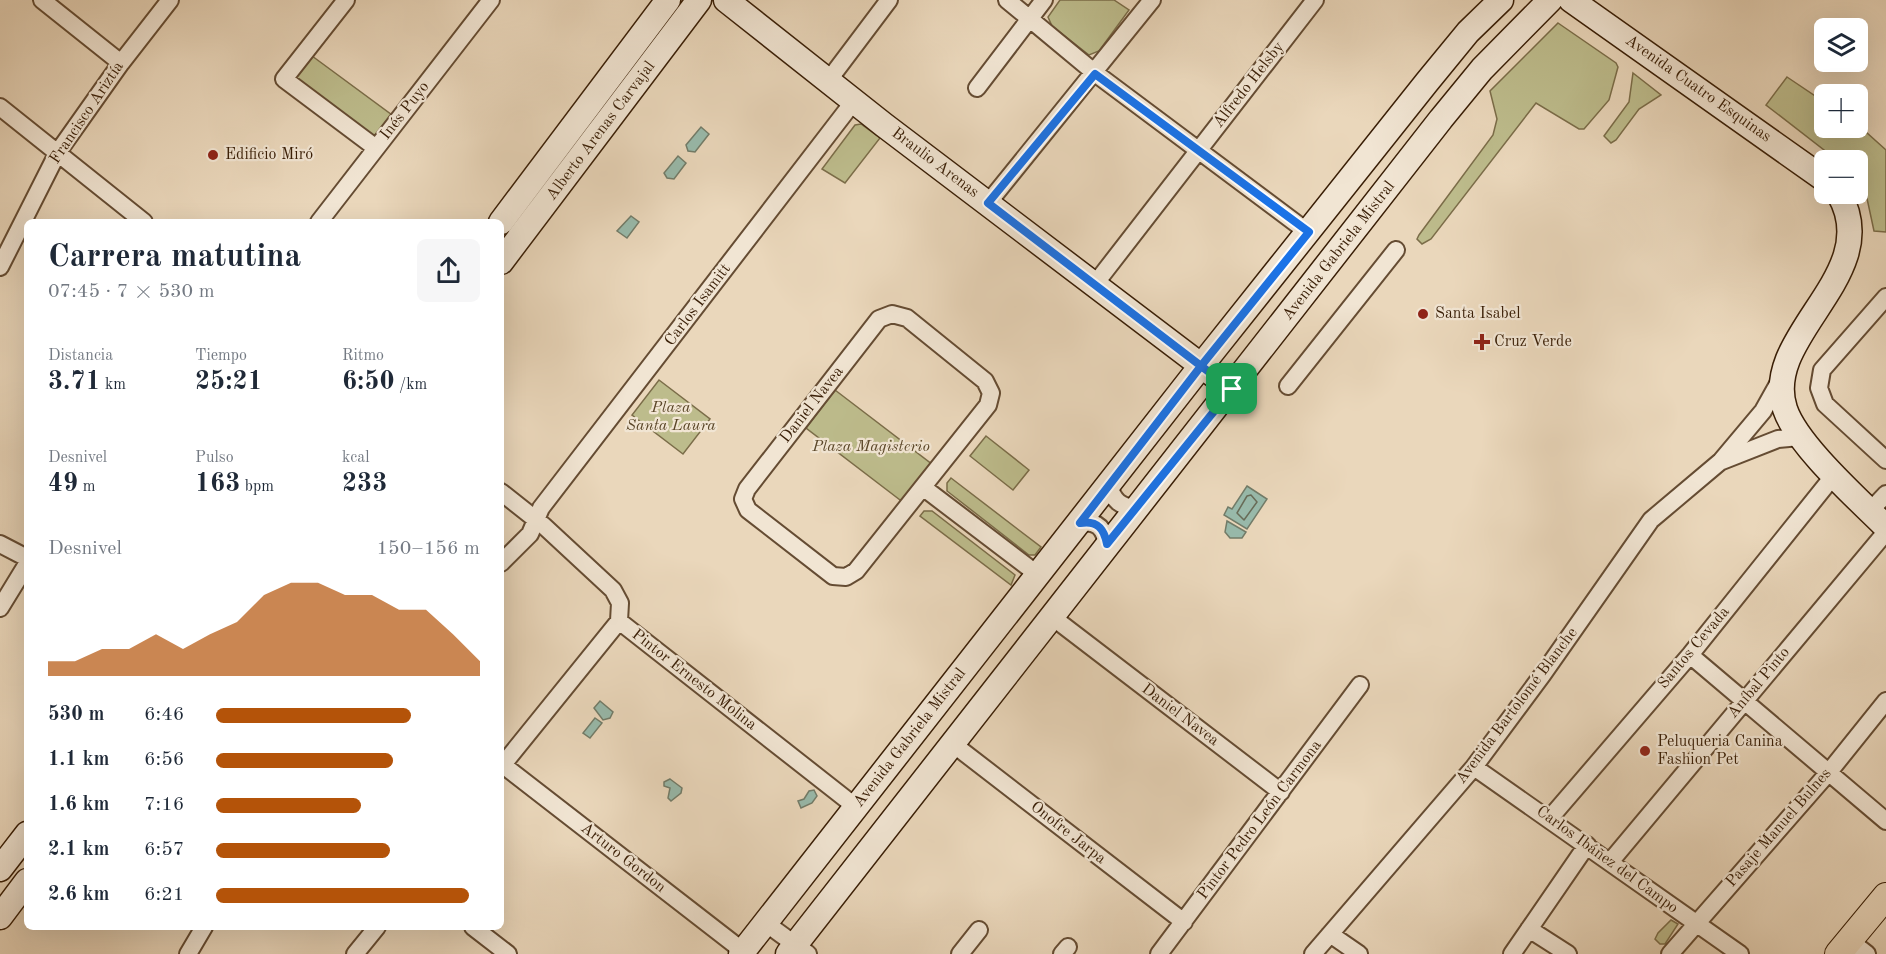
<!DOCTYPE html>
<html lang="es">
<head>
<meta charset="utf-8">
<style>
  body { margin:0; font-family:"Old Standard TT",serif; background:#f6f6f7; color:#1f2937; height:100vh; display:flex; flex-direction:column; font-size:22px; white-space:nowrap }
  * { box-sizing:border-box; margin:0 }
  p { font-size:20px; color:#747a83 }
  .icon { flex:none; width:33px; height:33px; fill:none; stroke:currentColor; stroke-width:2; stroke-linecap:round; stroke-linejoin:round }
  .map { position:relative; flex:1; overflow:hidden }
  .sheet { position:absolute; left:24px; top:219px; width:480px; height:711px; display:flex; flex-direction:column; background:#fff; border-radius:9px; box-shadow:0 6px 24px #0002 }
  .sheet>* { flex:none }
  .tools { position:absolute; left:1814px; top:18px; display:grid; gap:12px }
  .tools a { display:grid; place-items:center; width:54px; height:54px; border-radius:9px; background:#fff; box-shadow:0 6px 24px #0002; font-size:30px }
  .pin { position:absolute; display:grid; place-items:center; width:51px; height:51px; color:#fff; margin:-26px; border-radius:12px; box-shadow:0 3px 9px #0006 }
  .round { display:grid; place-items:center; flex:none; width:63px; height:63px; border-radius:9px; background:#f6f6f7 }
  .head { display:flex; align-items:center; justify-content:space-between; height:102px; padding:0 24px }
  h1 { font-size:33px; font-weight:800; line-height:45px }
  .stats { display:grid; grid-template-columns:repeat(3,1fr); gap:9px; height:102px; padding:6px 24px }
  .stats div { display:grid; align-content:center }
  .stats b { font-size:26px; font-weight:800 }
  .stats small { font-size:16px; font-weight:400 }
  .stats p { font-size:16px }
  .chart { height:168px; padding:12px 24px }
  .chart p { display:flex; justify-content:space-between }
  .chart svg { width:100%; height:108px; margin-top:6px; fill:#b45309; opacity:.7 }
  ul { padding:0 24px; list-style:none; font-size:20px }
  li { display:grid; grid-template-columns:96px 72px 1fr; align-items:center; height:45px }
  li i { height:15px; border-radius:8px; background:#b45309 }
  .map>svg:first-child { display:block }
  .green { fill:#bdbc8c; stroke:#7b6d49; stroke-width:1.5 }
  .water { fill:#98baab; stroke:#727c69; stroke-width:1.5 }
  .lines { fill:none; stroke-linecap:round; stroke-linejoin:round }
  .shore { stroke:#686c58; stroke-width:1.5 }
  .street-casing { stroke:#654c33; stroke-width:20 }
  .secondary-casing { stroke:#391e06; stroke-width:27 }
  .primary-casing { stroke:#391e06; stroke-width:28 }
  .street { stroke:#f1e5d3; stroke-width:16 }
  .secondary { stroke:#f1e5d3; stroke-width:24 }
  .primary { stroke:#ead7bb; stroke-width:26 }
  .route-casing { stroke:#fff; stroke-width:12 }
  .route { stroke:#1a73e8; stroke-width:8 }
  .poi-dot { fill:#8f2418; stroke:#f1e5d3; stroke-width:2 }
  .labels { text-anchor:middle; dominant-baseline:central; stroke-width:4.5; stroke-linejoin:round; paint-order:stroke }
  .street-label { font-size:16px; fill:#391e06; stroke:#f1e5d3 }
  .poi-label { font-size:16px; fill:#391e06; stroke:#f1e5d3; text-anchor:start }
  .park-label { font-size:16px; font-style:italic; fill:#5a4628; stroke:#f1e5d3 }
</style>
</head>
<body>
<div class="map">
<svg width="1886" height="954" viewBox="0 0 1886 954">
  <rect width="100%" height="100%" fill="#ead7bb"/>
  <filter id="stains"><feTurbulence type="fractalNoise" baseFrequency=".00333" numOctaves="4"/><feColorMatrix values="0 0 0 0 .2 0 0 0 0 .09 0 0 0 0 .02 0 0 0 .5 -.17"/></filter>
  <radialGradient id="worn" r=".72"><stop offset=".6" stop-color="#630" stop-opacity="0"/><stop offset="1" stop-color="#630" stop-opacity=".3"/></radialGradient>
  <path class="green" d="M 1060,0 L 1114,0 L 1129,10 L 1099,51 L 1089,55 L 1052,26 L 1048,17 Z
    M 1558,23 L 1616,63 L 1618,67 L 1609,100 L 1584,129 L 1579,129 L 1536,103 L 1431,239 L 1422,244 L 1417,239 L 1419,235 L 1493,135 L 1497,119 L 1490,91 Z
    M 308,53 L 392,115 L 375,139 L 291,76 Z
    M 1633,73 L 1661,95 L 1639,109 L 1616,140 L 1611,143 L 1604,136 L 1629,102 Z
    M 1787,77 L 1824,102 L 1824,128 L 1857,128 L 1857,124 L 1886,150 L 1886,232 L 1874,231 L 1865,189 L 1857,181 L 1857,160 L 1837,160 L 1766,105 Z
    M 861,124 L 880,138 L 845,183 L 822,169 L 855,125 Z
    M 659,380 L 710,419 L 683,454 L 632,415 Z
    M 835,390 L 933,465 L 904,503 L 806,428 Z
    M 986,436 L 1029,470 L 1013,490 L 970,456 Z
    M 951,478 L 1041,547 L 1035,555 L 1029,555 L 947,491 L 947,483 Z
    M 924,511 L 932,511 L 1015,575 L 1011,585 L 920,516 Z
    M 1671,920 L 1678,924 L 1665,944 L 1660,944 L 1655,939 L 1658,933 Z"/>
  <path class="water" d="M 701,127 L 709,134 L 695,152 L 688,151 L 686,145 Z
    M 678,156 L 686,163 L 674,179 L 667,178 L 664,173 Z
    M 631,216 L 639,222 L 627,238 L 617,231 Z
    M 1247,486 L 1267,499 L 1247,529 L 1224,515 L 1228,507 L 1232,509 Z
    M 1227,521 L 1246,532 L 1242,538 L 1230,538 L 1225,532 Z
    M 600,701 L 613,712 L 610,718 L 603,720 L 594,708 Z
    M 595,718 L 602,723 L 590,738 L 583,733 Z
    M 670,779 L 682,788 L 681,793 L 671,801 L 668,798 L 670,788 L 664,786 L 664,782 Z
    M 814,790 L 817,796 L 812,803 L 801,808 L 798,801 L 804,799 L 809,791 Z"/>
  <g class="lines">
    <path class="shore" d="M 1251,495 L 1257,502 L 1244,520 L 1237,513 L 1247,496 Z"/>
    <defs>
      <path id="street" d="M 42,0 L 121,63
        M 346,0 L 284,79 L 376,148
        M 1007,0 L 1095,73 L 1309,233
        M 828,81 L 889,0
        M 977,88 L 1044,0
        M 0,107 L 144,222
        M 988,203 L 1152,0
        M 319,222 L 491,0
        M 0,267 L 58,152 L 121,63 L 170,0
        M 1095,284 L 1315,0
        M 1886,297 L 1822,370 L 1819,388 L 1825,404 L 1886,460
        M 892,314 L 907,318 L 985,381 L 991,393 L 988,405 L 856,571 L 846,577 L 833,576 L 748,510 L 743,499 L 747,489 L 879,319 Z
        M 1288,386 L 1396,250
        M 1722,461 L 1778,439 L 1800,437
        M 1109,485 C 1113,501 1121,507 1136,508
        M 924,488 L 1037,574
        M 501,492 L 544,526 L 613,590 L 620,603 L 619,621 L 856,807
        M 1870,511 L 1886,494
        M 1080,523 C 1097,520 1104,528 1107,544
        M 0,544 L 27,558
        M 501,563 L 530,534 L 541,508 L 854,101
        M 0,608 L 27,564
        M 1051,616 L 1281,792
        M 1690,655 L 1886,821
        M 953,744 L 1184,922
        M 503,765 L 743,951
        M 501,767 L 619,621
        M 1474,767 L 1740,954
        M 1550,818 L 1690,655 L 1835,474
        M 1610,862 L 1886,532
        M 767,924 L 808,954
        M 473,927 L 508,954
        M 1529,929 L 1568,954
        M 1330,934 L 1359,954
        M 1849,940 L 1867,954
        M 188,954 L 204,927
        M 355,954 L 377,927
        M 960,954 L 979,930
        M 1062,954 L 1068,947
        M 1159,954 L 1360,685
        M 1313,954 L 1474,767 L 1543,674 L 1651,520 L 1721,461 L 1763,411 L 1782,377
        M 1512,954 L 1587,845
        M 1670,954 L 1829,772 L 1886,701"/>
      <path id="secondary" d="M 726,0 L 884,125 L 1232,389
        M 1571,0 L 1824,179
        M 1839,194 C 1886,275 1760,335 1785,409 C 1797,445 1858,499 1886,527
        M 501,222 L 668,0
        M 501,262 L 699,0
        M 0,869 L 27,834
        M 0,917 L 27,881
        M 741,954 L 1201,366 L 1427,82 L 1468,32 L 1501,0
        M 788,954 L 1441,119 L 1482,69 L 1550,0"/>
      <path id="primary" d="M 1838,954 L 1886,896"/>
    </defs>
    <use href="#street" class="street-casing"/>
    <use href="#secondary" class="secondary-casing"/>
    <use href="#primary" class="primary-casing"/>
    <use href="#street" class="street"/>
    <use href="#secondary" class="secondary"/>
    <use href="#primary" class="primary"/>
  </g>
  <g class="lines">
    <defs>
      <path id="route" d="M 1232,389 L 1201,366 L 988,203 L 1095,74 L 1309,232 L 1201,366 L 1080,523 C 1097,520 1104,528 1107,544 L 1232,389"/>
    </defs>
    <use href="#route" class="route-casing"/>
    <use href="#route" class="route"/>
  </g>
  <g class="poi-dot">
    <circle cx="213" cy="155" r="6"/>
    <circle cx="1423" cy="314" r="6"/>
    <path d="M1479 333h6v6h6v6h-6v6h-6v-6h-6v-6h6z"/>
    <circle cx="1645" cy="751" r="6"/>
  </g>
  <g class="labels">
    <g class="street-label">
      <text transform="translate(1249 85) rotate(-52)">Alfredo Helsby</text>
      <text transform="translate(1698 89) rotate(35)">Avenida Cuatro Esquinas</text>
      <text transform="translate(405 111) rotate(-52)">Inés Puyo</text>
      <text transform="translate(87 113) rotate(-56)">Francisco Ariztía</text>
      <text transform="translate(601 131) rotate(-53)">Alberto Arenas Carvajal</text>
      <text transform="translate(935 163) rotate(37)">Braulio Arenas</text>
      <text transform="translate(1339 251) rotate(-52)">Avenida Gabriela Mistral</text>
      <text transform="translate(698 305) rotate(-53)">Carlos Isamitt</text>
      <text transform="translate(812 405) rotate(-52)">Daniel Navea</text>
      <text transform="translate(1694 648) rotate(-50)">Santos Cevada</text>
      <text transform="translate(694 680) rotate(38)">Pintor Ernesto Molina</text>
      <text transform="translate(1759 683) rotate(-50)">Aníbal Pinto</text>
      <text transform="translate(1517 706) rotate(-53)">Avenida Bartolomé Blanche</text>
      <text transform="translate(1180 715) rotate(37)">Daniel Navea</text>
      <text transform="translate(910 738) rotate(-52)">Avenida Gabriela Mistral</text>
      <text transform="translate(1260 820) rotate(-53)">Pintor Pedro León Carmona</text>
      <text transform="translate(1779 828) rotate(-49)">Pasaje Manuel Bulnes</text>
      <text transform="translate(1068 833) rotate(38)">Onofre Jarpa</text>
      <text transform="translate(623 858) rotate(38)">Arturo Gordon</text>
      <text transform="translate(1607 860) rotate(36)">Carlos Ibáñez del Campo</text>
    </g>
    <g class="poi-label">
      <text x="225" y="155">Edificio Miró</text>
      <text x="1435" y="314">Santa Isabel</text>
      <text x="1494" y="342">Cruz Verde</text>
      <text x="1657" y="742">Peluqueria Canina<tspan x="1657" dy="18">Fashion Pet</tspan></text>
    </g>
    <g class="park-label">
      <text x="671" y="408">Plaza<tspan x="671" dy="18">Santa Laura</tspan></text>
      <text x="871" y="447">Plaza Magisterio</text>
    </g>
  </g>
  <rect width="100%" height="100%" filter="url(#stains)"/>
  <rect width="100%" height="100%" fill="url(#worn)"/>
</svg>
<div class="tools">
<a><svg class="icon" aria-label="layers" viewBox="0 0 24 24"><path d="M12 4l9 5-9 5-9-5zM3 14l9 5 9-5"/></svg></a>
<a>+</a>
<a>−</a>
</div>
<div class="pin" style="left:1232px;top:389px;background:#1e9e55"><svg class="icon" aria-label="arrive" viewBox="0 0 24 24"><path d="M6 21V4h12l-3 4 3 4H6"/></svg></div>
<section class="sheet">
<div class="head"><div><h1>Carrera matutina</h1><p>07:45 · 7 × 530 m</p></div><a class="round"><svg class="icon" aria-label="share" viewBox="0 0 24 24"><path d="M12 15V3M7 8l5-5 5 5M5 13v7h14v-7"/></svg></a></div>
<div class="stats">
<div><p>Distancia</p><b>3.71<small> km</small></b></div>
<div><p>Tiempo</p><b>25:21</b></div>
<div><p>Ritmo</p><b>6:50<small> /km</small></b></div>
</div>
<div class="stats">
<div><p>Desnivel</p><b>49<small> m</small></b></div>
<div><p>Pulso</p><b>163<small> bpm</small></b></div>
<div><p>kcal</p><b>233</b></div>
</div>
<div class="chart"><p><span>Desnivel</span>150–156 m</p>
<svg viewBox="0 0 160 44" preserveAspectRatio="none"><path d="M0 44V38L10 38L20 33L30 33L40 27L50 33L60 27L70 22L80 11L90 6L100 6L110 11L120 11L130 17L140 17L150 27L160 38V44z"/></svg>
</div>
<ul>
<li><b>530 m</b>6:46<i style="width:74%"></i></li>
<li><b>1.1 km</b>6:56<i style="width:67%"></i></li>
<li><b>1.6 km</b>7:16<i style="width:55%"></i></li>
<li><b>2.1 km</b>6:57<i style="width:66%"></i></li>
<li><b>2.6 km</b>6:21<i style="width:96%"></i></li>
</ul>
</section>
</div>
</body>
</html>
